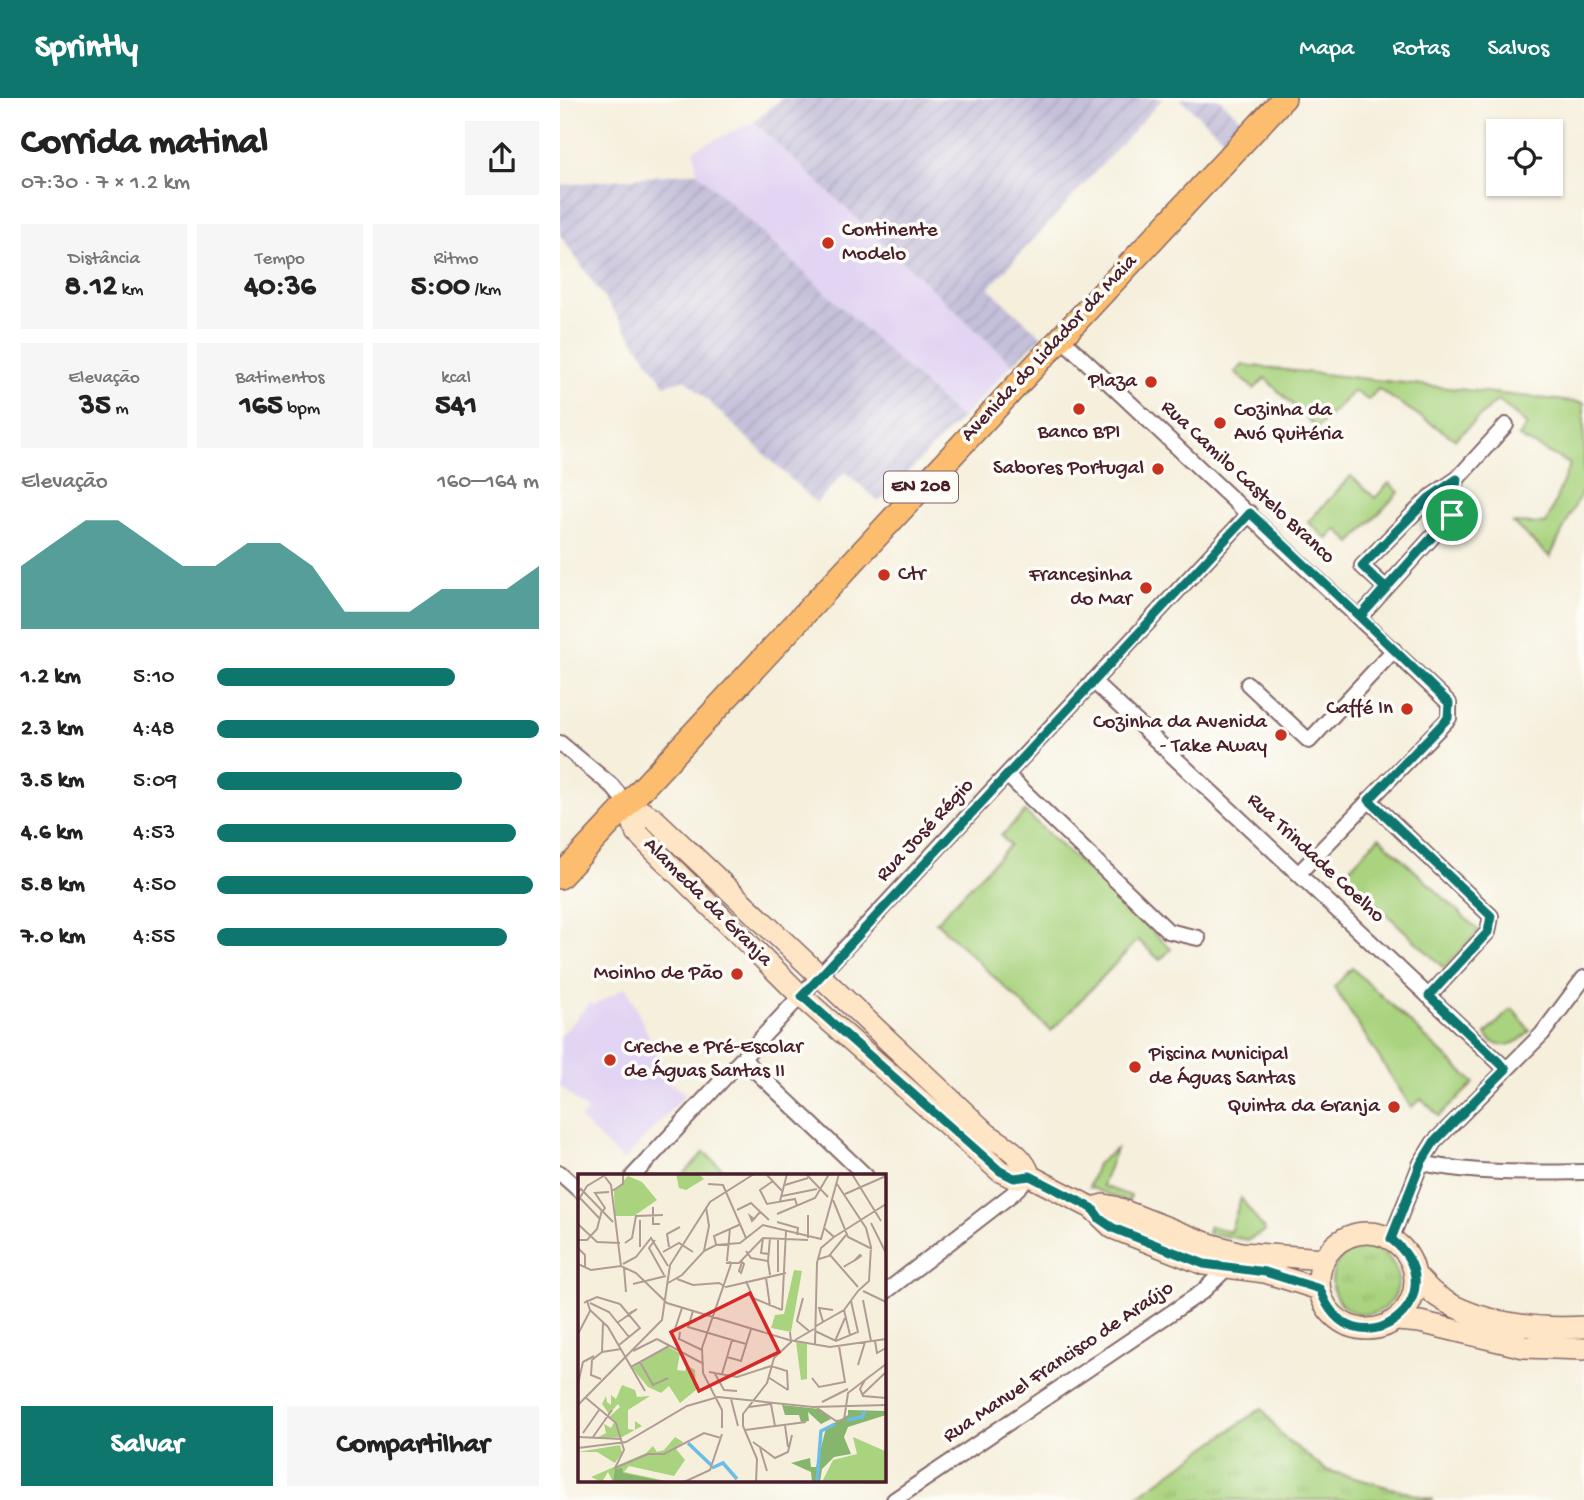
<!DOCTYPE html>
<html lang="pt">
<head>
<meta charset="utf-8">
<style>
  body { margin:0; font-family:"Gochi Hand",sans-serif; background:#f6f6f6; color:#222; height:100vh; display:flex; flex-direction:column; font-size:26px; white-space:nowrap }
  * { box-sizing:border-box; margin:0 }
  p { font-size:23px; color:#767676 }
  .icon { flex:none; width:38px; height:38px; fill:none; stroke:currentColor; stroke-width:2; stroke-linecap:round; stroke-linejoin:round }
  .map { position:relative; flex:1; overflow:hidden }
  .panel { display:flex; flex-direction:column; background:#fff; width:560px }
  .panel>* { flex:none }
  .fabs { position:absolute; left:926px; top:21px; display:grid; gap:14px }
  .fabs a { display:grid; place-items:center; width:77px; height:77px; border-radius:0px; background:#fff; box-shadow:0 2px 5px #0004; font-size:35px }
  .pin { position:absolute; display:grid; place-items:center; width:60px; height:60px; color:#fff; margin:-30px; border:4px solid #fff; border-radius:50%; box-shadow:0 2px 7px #0007 }
  .round { display:grid; place-items:center; flex:none; width:74px; height:74px; border-radius:0px; background:#f6f6f6 }
  .headline { display:flex; align-items:center; justify-content:space-between; height:119px; padding:0 21px }
  h1 { font-size:38px; font-weight:700; line-height:52px }
  .stats { display:grid; grid-template-columns:repeat(3,1fr); gap:10px; height:119px; padding:7px 21px }
  .stats div { display:grid; align-content:center; border-radius:0px; background:#f6f6f6; text-align:center }
  .stats b { font-size:30px; font-weight:700 }
  .stats small { font-size:19px; font-weight:400 }
  .stats p { font-size:19px }
  .chart { height:196px; padding:14px 21px }
  .chart p { display:flex; justify-content:space-between }
  .chart svg { width:100%; height:126px; margin-top:7px; fill:#0f766e; opacity:.7 }
  .action { display:flex; gap:14px; margin-top:auto; padding:14px 21px }
  .action a { flex:1; height:80px; border-radius:0px; background:#0f766e; color:#fff; font-size:28px; font-weight:700; line-height:80px; text-align:center }
  .action a+a { background:#f6f6f6; color:#222 }
  ul { padding:0 21px; list-style:none; font-size:23px }
  li { display:grid; grid-template-columns:112px 84px 1fr; align-items:center; height:52px }
  li i { height:18px; border-radius:9px; background:#0f766e }
  header { display:flex; align-items:center; gap:42px; box-sizing:border-box; height:98px; padding:0 35px; background:#0f766e; color:#fff }
  header strong { font-size:33px }
  nav { display:flex; gap:38px; margin-inline-start:auto; font-size:24px }
  main { display:flex; flex:1; min-height:0 }
  .map>svg:first-child { display:block }
  .built { fill:#e2d4f3 }
  .industrial { fill:url(#industrial-furrows) }
  .grass { fill:url(#grass-tufts); stroke:#7a7954; stroke-width:2 }
  .garden { fill:#a9d37e; stroke:#7a7954; stroke-width:2 }
  .lines { fill:none; stroke-linecap:round; stroke-linejoin:round }
  .street-casing { stroke:#866869; stroke-width:18 }
  .secondary-casing { stroke:#866869; stroke-width:24 }
  .primary-casing { stroke:#866869; stroke-width:26 }
  .street { stroke:#fff; stroke-width:14 }
  .secondary { stroke:#fee5c5; stroke-width:21 }
  .primary { stroke:#fcbd6e; stroke-width:23 }
  .route-casing { stroke:#fff; stroke-width:14 }
  .route { stroke:#0f766e; stroke-width:9 }
  .poi-dot { fill:#c8321e; stroke:#fdfcf7; stroke-width:2.5 }
  .labels { text-anchor:middle; dominant-baseline:central; stroke-width:7; stroke-linejoin:round; paint-order:stroke }
  .shield { fill:#fdfcf7; stroke:#806168; stroke-width:2 }
  .shield-label { font-size:19px; font-weight:bold; fill:#4a1f2b }
  .poi-label { font-size:21px; fill:#4a1f2b; stroke:#fdfcf7; text-anchor:end }
  .street-label { font-size:21px; fill:#4a1f2b; stroke:#fdfcf7 }
  .inset-river { fill:none; stroke:#6bbce6; stroke-width:3.5 }
  .inset-road { fill:none; stroke:#b19c95; stroke-width:2 }
  .view { fill:#d62828; fill-opacity:0.15; stroke:#d62828; stroke-width:3.5 }
  .inset-edge { fill:none; stroke:#4a1f2b; stroke-width:3.5 }
</style>
</head>
<body>
<header>
<strong>Sprintly</strong>
<nav><a>Mapa</a><a>Rotas</a><a>Salvos</a></nav>
</header>
<main>
<section class="panel">
<div class="headline"><div><h1>Corrida matinal</h1><p>07:30 · 7 × 1.2 km</p></div><a class="round"><svg class="icon" aria-label="share" viewBox="0 0 24 24"><path d="M12 15V3M7 8l5-5 5 5M5 13v7h14v-7"/></svg></a></div>
<div class="stats">
<div><p>Distância</p><b>8.12<small> km</small></b></div>
<div><p>Tempo</p><b>40:36</b></div>
<div><p>Ritmo</p><b>5:00<small> /km</small></b></div>
</div>
<div class="stats">
<div><p>Elevação</p><b>35<small> m</small></b></div>
<div><p>Batimentos</p><b>165<small> bpm</small></b></div>
<div><p>kcal</p><b>541</b></div>
</div>
<div class="chart"><p><span>Elevação</span>160–164 m</p>
<svg viewBox="0 0 160 44" preserveAspectRatio="none"><path d="M0 44V22L10 14L20 6L30 6L40 14L50 22L60 22L70 14L80 14L90 22L100 38L110 38L120 38L130 30L140 30L150 30L160 22V44z"/></svg>
</div>
<ul>
<li><b>1.2 km</b>5:10<i style="width:74%"></i></li>
<li><b>2.3 km</b>4:48<i style="width:100%"></i></li>
<li><b>3.5 km</b>5:09<i style="width:76%"></i></li>
<li><b>4.6 km</b>4:53<i style="width:93%"></i></li>
<li><b>5.8 km</b>4:50<i style="width:98%"></i></li>
<li><b>7.0 km</b>4:55<i style="width:90%"></i></li>
</ul>
<div class="action"><a>Salvar</a><a>Compartilhar</a></div>
</section>
<div class="map">
<svg width="1024" height="1402" viewBox="0 0 1024 1402">
  <defs>
    <pattern id="industrial-furrows" width="10" height="10" patternUnits="userSpaceOnUse" patternTransform="scale(1.75)"><rect width="10" height="10" fill="#c5c0da"/><path d="M-1 1l2-2M0 10L10 0M9 11l2-2" fill="none" stroke="#aba5bb"/></pattern>
    <pattern id="grass-tufts" width="24" height="20" patternUnits="userSpaceOnUse" patternTransform="scale(1.75)"><rect width="24" height="20" fill="#a9d37e"/><path d="M3 7l-1-3M5 7V3M7 7l1-3M15 17l-1-3M17 17v-4M19 17l1-3" fill="none" stroke="#93b56d"/></pattern>
  </defs>
  <rect width="100%" height="100%" fill="#fdfcf7"/>
  <filter id="ink" filterUnits="userSpaceOnUse"><feTurbulence type="fractalNoise" baseFrequency=".0143" numOctaves="2"/><feDisplacementMap in="SourceGraphic" scale="14" xChannelSelector="R" yChannelSelector="G"/><feConvolveMatrix kernelMatrix="1 2 1 2 8 2 1 2 1" color-interpolation-filters="sRGB"/></filter>
  <filter id="wash" filterUnits="userSpaceOnUse"><feTurbulence type="fractalNoise" baseFrequency=".00686" numOctaves="4" result="noise"/><feDisplacementMap in="SourceGraphic" scale="28" xChannelSelector="R" yChannelSelector="G"/><feGaussianBlur stdDeviation="1.57" result="paint"/><feColorMatrix in="noise" values="0 0 0 0 0 0 0 0 0 0 0 0 0 0 0 0 0 1.4 0 .05"/><feComposite in="paint" operator="in"/></filter>
  <g filter="url(#wash)">
    <rect width="100%" height="100%" fill="#f5efdc"/>
    <path class="built" d="M 194,24 L 452,266 L 401,321 L 137,74 L 134,51 Z
      M 66,889 L 111,986 L 126,996 L 63,1063 L 20,1021 L 27,1013 L 0,988 L 0,939 L 30,905 L 34,907 Z"/>
    <path class="industrial" d="M 222,0 L 603,0 L 429,190 L 482,239 L 452,266 L 194,24 Z
      M 619,0 L 658,0 L 683,22 L 664,41 Z
      M 137,74 L 401,321 L 319,404 L 285,374 L 256,405 L 125,281 L 105,287 L 0,137 L 0,87 Z"/>
    <path class="grass" d="M772 1183a33 33 0 1 1 66 0a33 33 0 1 1-66 0Z
      M 702,1310 L 722,1338 L 766,1372 L 874,1402 L 572,1402 Z"/>
    <path class="garden" d="M 683,267 L 1024,305 L 1024,389 L 990,459 L 953,425 L 986,426 L 1010,366 L 959,339 L 967,327 L 938,302 L 895,341 L 818,291 L 808,302 L 794,293 L 757,330 L 705,280 L 694,291 L 675,274 Z
      M 791,378 L 815,400 L 829,385 L 839,394 L 791,445 L 777,431 L 767,441 L 748,424 Z
      M 465,714 L 611,851 L 600,862 L 578,842 L 491,933 L 376,824 L 450,747 L 441,738 Z
      M 819,739 L 919,833 L 884,870 L 784,776 Z
      M 792,870 L 914,985 L 879,1018 L 862,1001 L 851,1009 L 774,889 Z
      M 952,910 L 970,933 C 958,946 937,956 926,936 Z
      M 556,1051 L 542,1088 L 571,1098 L 568,1104 L 529,1089 L 537,1066 Z
      M 144,1054 L 170,1078 L 122,1078 Z
      M 681,1100 L 705,1133 L 688,1142 L 648,1135 L 650,1128 L 670,1134 Z"/>
  </g>
  <g filter="url(#ink)">
    <g class="lines">
      <defs>
        <path id="street" d="M 501,240 L 889,605 L 889,620 L 739,775
          M 897,381 L 946,327
          M 800,519 L 892,417 L 897,381 L 869,400 L 802,468 L 826,490
          M 533,583 L 946,971
          M 688,586 L 749,643 L 834,552
          M 0,645 L 52,688 L 67,706
          M 447,677 L 608,833 L 638,840
          M 809,702 L 931,818 L 928,834 L 869,898
          M 183,961 L 306,1078
          M 861,1065 C 913,1076 970,1075 1024,1074
          M 0,1075 L 19,1092
          M 73,1078 L 690,415
          M 831,1141 L 861,1065 L 874,1044 L 982,936 L 1024,880
          M 324,1195 L 452,1096 L 470,1078
          M 334,1402 L 642,1194 L 671,1166"/>
        <path id="secondary" d="M 67,706 L 77,735 L 241,898 L 440,1073 L 454,1080 L 470,1078 L 532,1110 L 553,1130 L 644,1166 L 705,1174 L 759,1191
          M 67,706 L 93,720 L 427,1036 C 445,1048 463,1057 470,1078
          M 532,1110 L 544,1107 L 554,1109 L 646,1145 L 681,1155 L 764,1161
          M759 1183a48 48 0 1 1 96 0a48 48 0 1 1-96 0Z
          M 856,1178 C 863,1185 871,1195 880,1200 C 919,1226 979,1232 1024,1229
          M 837,1222 L 860,1224 L 964,1249 L 1024,1251"/>
        <path id="primary" d="M 0,779 L 724,0"/>
      </defs>
      <use href="#street" class="street-casing"/>
      <use href="#secondary" class="secondary-casing"/>
      <use href="#primary" class="primary-casing"/>
      <use href="#street" class="street"/>
      <use href="#secondary" class="secondary"/>
      <use href="#primary" class="primary"/>
    </g>
  </g>
  <g class="lines" filter="url(#ink)">
    <defs>
      <path id="route" d="M 892,417 L 800,519 L 690,415 L 242,898 L 440,1073 L 454,1080 L 470,1078 L 532,1110 L 540,1121 L 553,1130 L 644,1166 L 705,1174 L 760,1191 C 792,1282 904,1199 831,1141 L 861,1065 L 874,1044 L 946,971 L 869,898 L 928,834 L 931,818 L 809,702 L 888,620 L 889,605 L 800,519 L 825,490 L 802,468 L 869,400 L 897,381 L 892,417"/>
    </defs>
    <use href="#route" class="route-casing"/>
    <use href="#route" class="route"/>
  </g>
  <g class="poi-dot">
    <circle cx="268" cy="145" r="7"/>
    <circle cx="591" cy="284" r="7"/>
    <circle cx="519" cy="311" r="7"/>
    <circle cx="660" cy="325" r="7"/>
    <circle cx="598" cy="371" r="7"/>
    <circle cx="324" cy="477" r="7"/>
    <circle cx="586" cy="490" r="7"/>
    <circle cx="847" cy="611" r="7"/>
    <circle cx="721" cy="637" r="7"/>
    <circle cx="177" cy="876" r="7"/>
    <circle cx="50" cy="962" r="7"/>
    <circle cx="575" cy="969" r="7"/>
    <circle cx="834" cy="1009" r="7"/>
  </g>
  <g class="labels">
    <rect class="shield" x="324" y="373.5" width="74" height="31" rx="5"/>
    <g class="shield-label">
      <text x="361" y="389">EN 208</text>
    </g>
    <g class="poi-label">
      <text x="282" y="133" text-anchor="start">Continente<tspan x="282" dy="24">Modelo</tspan></text>
      <text x="577" y="284">Plaza</text>
      <text x="674" y="313" text-anchor="start">Cozinha da<tspan x="674" dy="24">Avó Quitéria</tspan></text>
      <text x="519" y="335" text-anchor="middle">Banco BPI</text>
      <text x="584" y="371">Sabores Portugal</text>
      <text x="338" y="477" text-anchor="start">Ctr</text>
      <text x="572" y="478">Francesinha<tspan x="572" dy="24">do Mar</tspan></text>
      <text x="833" y="611">Caffé In</text>
      <text x="707" y="625">Cozinha da Avenida<tspan x="707" dy="24">- Take Away</tspan></text>
      <text x="163" y="876">Moinho de Pão</text>
      <text x="64" y="950" text-anchor="start">Creche e Pré-Escolar<tspan x="64" dy="24">de Águas Santas II</tspan></text>
      <text x="589" y="957" text-anchor="start">Piscina Municipal<tspan x="589" dy="24">de Águas Santas</tspan></text>
      <text x="820" y="1009">Quinta da Granja</text>
    </g>
    <g class="street-label">
      <text transform="translate(490 251) rotate(-47)">Avenida do Lidador da Maia</text>
      <text transform="translate(687 385) rotate(43)">Rua Camilo Castelo Branco</text>
      <text transform="translate(366 733) rotate(-47)">Rua José Régio</text>
      <text transform="translate(755 761) rotate(43)">Rua Trindade Coelho</text>
      <text transform="translate(147 805) rotate(45)">Alameda da Granja</text>
      <text transform="translate(499 1265) rotate(-34)">Rua Manuel Francisco de Araújo</text>
    </g>
  </g>
  <g transform="translate(18 1076)">
    <rect width="308" height="308" fill="#f5efdc"/>
    <path d="M 98,0 L 121,0 L 126,5 L 108,16 L 101,14 ZM 50,2 L 64,8 L 79,26 L 56,42 L 37,42 L 36,17 ZM 216,96 L 224,97 L 213,158 L 193,154 L 197,141 L 206,140 ZM 90,173 L 102,179 L 99,196 L 107,197 L 109,191 L 117,196 L 118,216 L 102,229 L 91,212 L 83,219 L 70,213 L 54,194 ZM 44,211 L 57,216 L 59,223 L 72,222 L 50,236 L 50,255 L 57,256 L 57,247 L 64,252 L 44,263 L 16,265 L 28,259 L 26,250 L 33,254 L 37,247 L 31,243 L 42,233 L 40,230 L 31,240 L 24,230 L 28,222 L 29,228 L 33,231 L 33,221 L 38,225 ZM 97,263 L 105,268 L 98,275 L 107,286 L 96,302 L 51,292 L 46,298 L 93,308 L 35,308 L 30,298 L 24,308 L 13,303 L 68,279 L 75,272 L 79,278 L 86,276 ZM 275,263 L 307,277 L 308,308 L 244,308 L 255,286 L 279,280 ZM 42,271 L 44,279 L 37,289 L 19,278 L 0,278 Z" fill="#a9d37e"/>
    <path d="M 204,231 L 242,235 L 253,245 L 243,250 L 230,238 L 231,247 L 223,248 L 221,241 L 207,241 ZM 270,236 L 308,237 L 308,241 L 270,253 L 266,263 L 273,280 L 256,283 L 244,295 L 242,308 L 234,308 L 233,298 L 213,289 L 232,284 L 233,293 L 238,293 L 248,254 L 270,241 ZM 44,294 L 45,299 L 89,308 L 35,308 L 37,295 Z" fill="#86b56d"/>
    <path d="M 218,168 L 229,170 L 229,205 L 223,206 ZM 84,177 L 96,199 L 76,210 L 64,188 Z" fill="#a9d37e"/>
    <path class="inset-river" d="M 269,246 L 284,243 L 287,237M 110,269 L 133,291M 134,294 L 145,289 L 159,305M 239,308 L 243,257 L 257,250"/>
    <path class="inset-road" d="M 188,0 L 205,18M 228,0 L 250,23M 274,0 L 303,47M 27,3 L 33,11 L 43,92M 195,7 L 182,16 L 189,30 L 217,25 L 219,32M 130,10 L 145,11 L 168,64M 259,10 L 288,54 L 293,73 L 291,107 L 280,117M 207,11 L 230,4M 34,17 L 45,10 L 45,1M 0,18 L 3,15 L 35,48M 267,20 L 308,2M 204,22 L 239,15M 2,24 L 22,45M 255,26 L 270,63 L 294,75M 0,27 L 9,12 L 29,0M 202,27 L 209,0M 75,33 L 75,50 L 82,50M 159,36 L 173,29 L 191,46M 25,37 L 27,34 L 17,19 L 31,18M 199,40 L 237,24 L 251,0M 176,45 L 174,47 L 172,42 L 176,45 L 182,38M 199,48 L 220,54 L 219,61M 293,49 L 308,79M 0,50 L 19,68 L 42,69M 256,63 L 308,30M 185,64 L 183,79 L 191,80M 230,64 L 230,41M 0,66 L 9,66 L 19,55 L 24,36M 77,66 L 71,74 L 86,101M 47,69 L 54,64 L 58,42 L 85,41M 138,70 L 136,62 L 163,50M 62,73 L 62,46M 91,73 L 89,60 L 102,53M 0,74 L 7,81 L 7,93M 126,77 L 131,52 L 128,33M 168,77 L 173,84 L 190,87 L 192,101M 85,78 L 101,69 L 115,78M 252,81 L 280,113M 241,85 L 251,82 L 268,61M 149,87 L 152,54M 190,87 L 192,64M 153,88 L 148,89 L 161,89 L 185,64 L 230,66M 164,88 L 166,90 L 163,99 L 161,97 ZM 0,90 L 13,96 L 43,92 L 58,99 L 89,129 L 211,166 L 252,173 L 308,165M 45,90 L 58,83 L 73,64 L 90,92M 266,93 L 267,92 L 279,85 L 283,82 L 282,81 L 276,87M 46,94 L 48,118M 200,98 L 200,65M 188,104 L 192,132M 99,105 L 115,111 L 141,109 L 148,113M 168,107 L 175,124 L 204,136M 90,109 L 104,101 L 126,77 L 138,71 L 162,69 L 185,51 L 243,65 L 261,0M 55,110 L 88,102M 148,113 L 208,99M 285,117 L 308,128M 225,124 L 219,147 L 231,157M 285,126 L 293,167M 10,127 L 19,123 L 42,130M 6,129 L 9,127 L 12,136 L 30,153 L 67,217M 12,129 L 31,138 L 51,163M 204,136 L 208,57M 266,136 L 272,161M 115,137 L 110,153 L 168,170M 245,148 L 241,134 L 255,136M 39,149 L 59,135 L 50,140M 238,152 L 266,136 L 280,117M 97,155 L 104,134M 237,157 L 258,167 L 280,158 L 273,127M 102,158 L 101,165 L 124,176M 0,160 L 12,137M 79,165 L 126,190M 217,166 L 236,155M 257,167 L 267,144M 297,167 L 299,179 L 308,174M 237,170 L 239,89 L 243,74 L 256,63 L 246,54M 41,171 L 62,154 L 42,130M 55,177 L 79,165M 24,178 L 25,149M 149,183 L 163,187 L 173,155M 62,188 L 75,211 L 90,204M 280,191 L 287,168M 53,193 L 91,172M 131,198 L 159,203 L 193,192 L 209,197 L 210,216M 136,198 L 146,216 L 159,217M 144,200 L 154,166M 190,203 L 210,216M 234,204 L 241,213 L 267,208 L 261,172M 23,205 L 13,201 L 14,186 L 24,178 L 43,175M 287,206 L 282,215 L 285,222 L 308,224M 0,210 L 5,188 L 16,182M 285,220 L 308,198M 7,223 L 38,249 L 46,276 L 37,294 L 70,280 L 86,280 L 126,259 L 143,264M 153,225 L 160,252M 244,228 L 270,215M 0,231 L 84,146 L 92,91 L 132,28 L 176,0M 171,233 L 193,230 L 197,252M 239,234 L 258,247 L 266,246 L 270,219 L 308,190M 207,251 L 210,273M 144,254 L 144,236 L 125,199 L 124,174 L 153,90M 167,256 L 228,248M 5,259 L 21,236M 0,263 L 44,265M 15,263 L 34,236M 175,268 L 197,284 L 210,278 L 214,261M 0,274 L 48,268 L 109,232 L 140,223 L 235,233 L 308,231M 182,274 L 189,297M 106,308 L 132,296 L 144,260M 178,308 L 179,285 L 165,252 L 165,240 L 189,209 L 196,184 L 213,168 L 212,158"/>
    <path class="view" d="M 172,119 L 201,178 L 121,217 L 93,158 Z"/>
    <rect width="308" height="308" class="inset-edge"/>
  </g>
</svg>
<div class="fabs">
<a><svg class="icon" aria-label="locate" viewBox="0 0 24 24"><circle cx="12" cy="12" r="6"/><path d="M12 2v4M12 18v4M2 12h4M18 12h4"/></svg></a>
</div>
<div class="pin" style="left:892px;top:417px;background:#1e9e55"><svg class="icon" aria-label="arrive" viewBox="0 0 24 24"><path d="M6 21V4h12l-3 4 3 4H6"/></svg></div>
</div>
</main>
</body>
</html>
